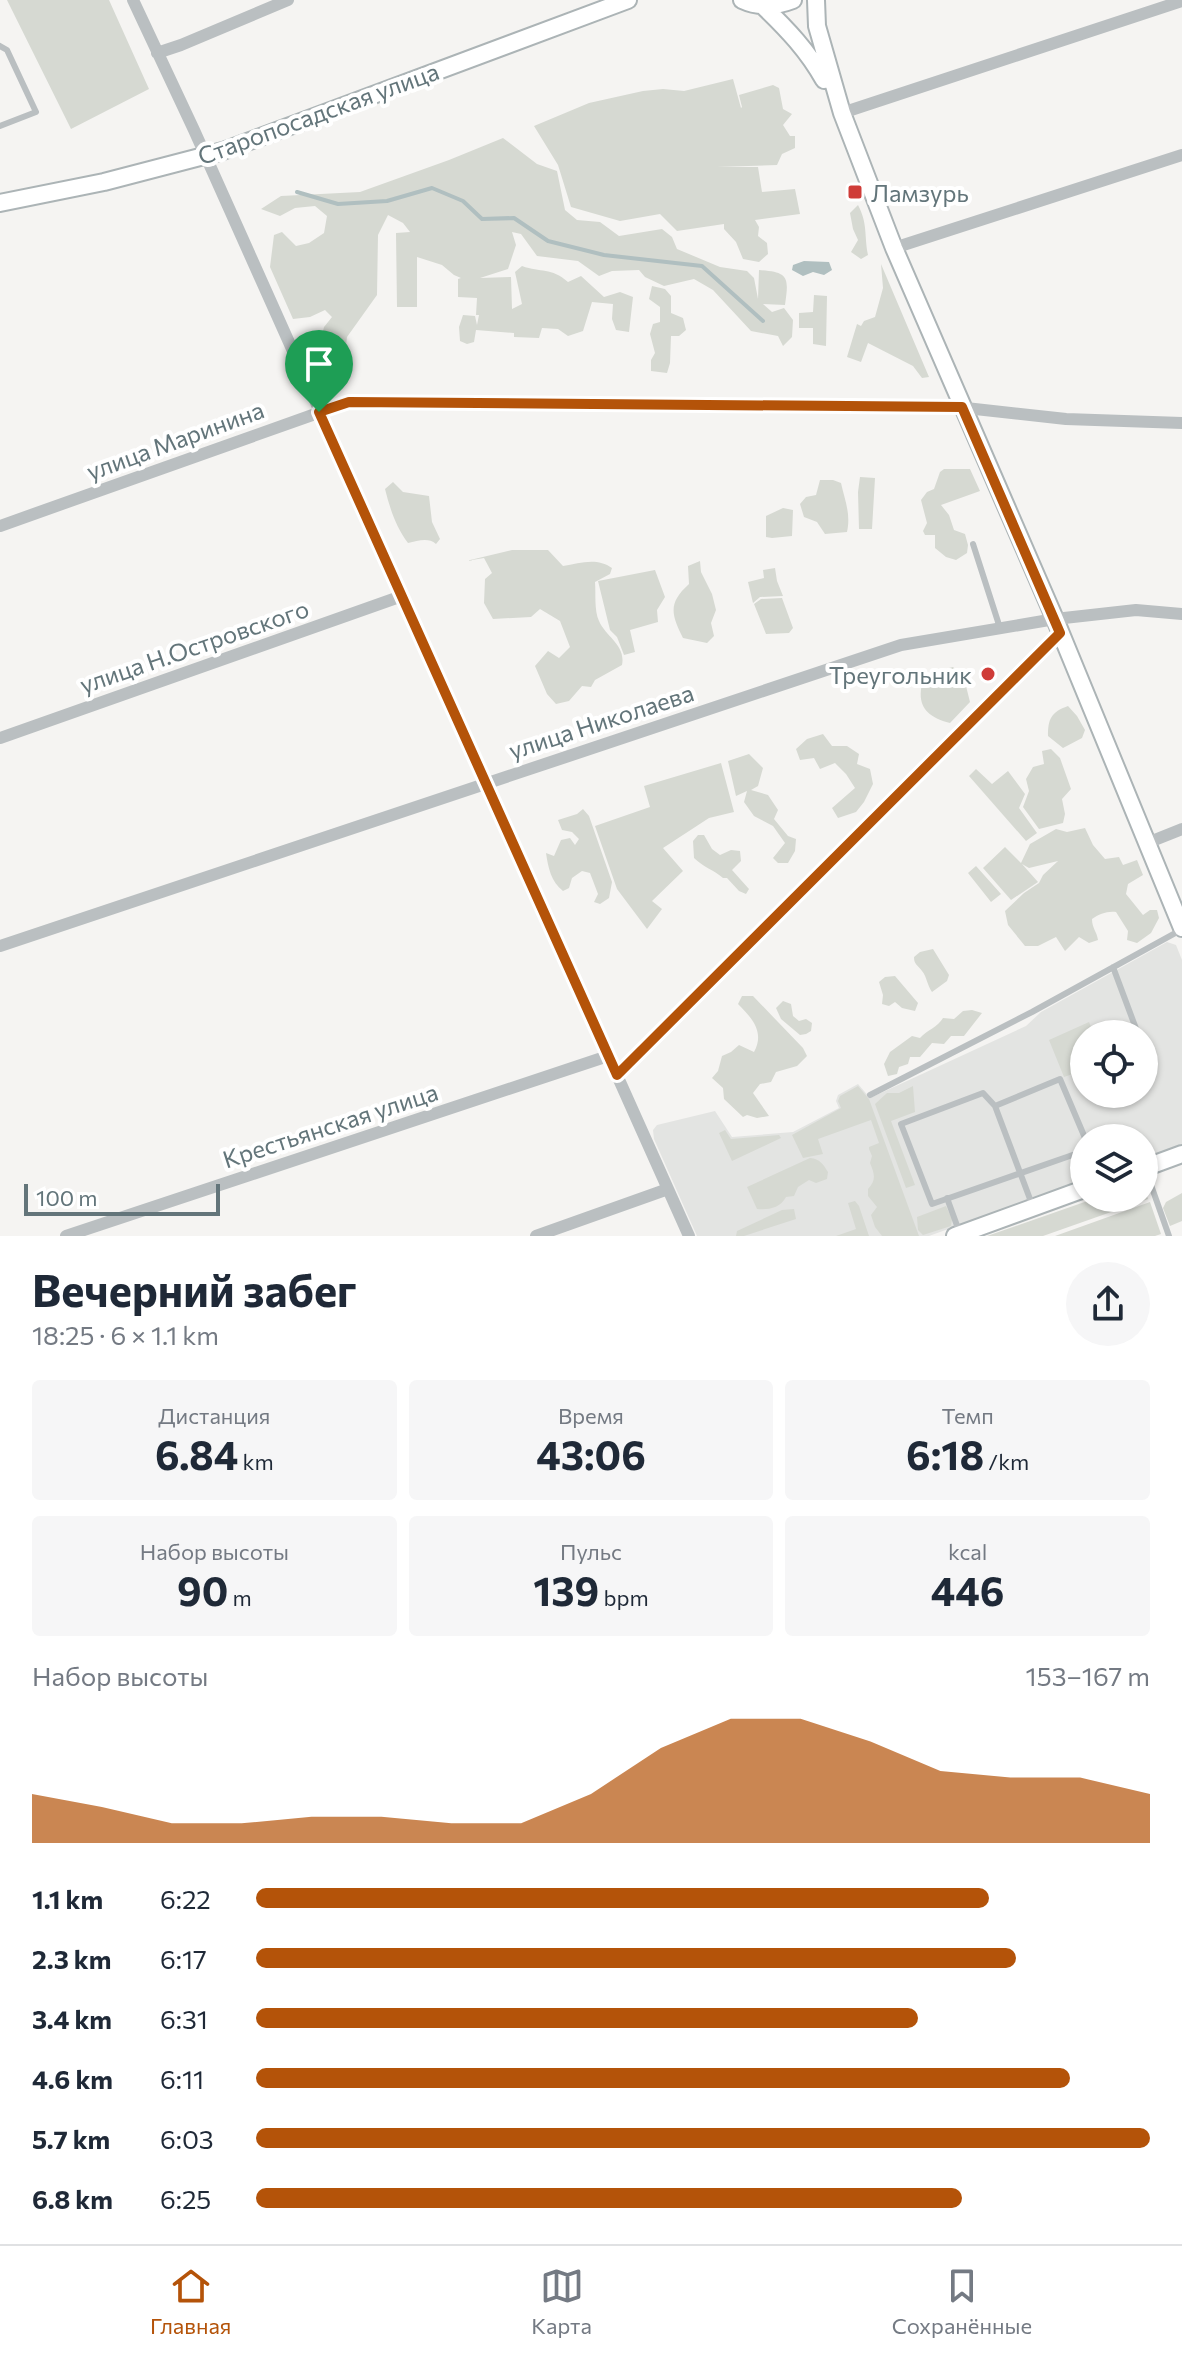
<!DOCTYPE html>
<html lang="ru">
<head>
<meta charset="utf-8">
<style>
  body { margin:0; font-family:Commissioner,sans-serif; background:#f6f6f7; color:#1f2937; height:100vh; display:flex; flex-direction:column; font-size:30px; white-space:nowrap }
  * { box-sizing:border-box; margin:0 }
  p { font-size:26px; color:#747a83 }
  .icon { flex:none; width:44px; height:44px; fill:none; stroke:currentColor; stroke-width:2; stroke-linecap:round; stroke-linejoin:round }
  .map { position:relative; height:1236px; overflow:hidden }
  .panel { display:flex; flex-direction:column; background:#fff; flex:1 }
  .panel>* { flex:none }
  .fabs { position:absolute; left:1070px; top:1020px; display:grid; gap:16px }
  .fabs a { display:grid; place-items:center; width:88px; height:88px; border-radius:50%; background:#fff; box-shadow:0 2px 6px #0004; font-size:40px }
  .scale { position:absolute; left:24px; bottom:20px; width:196px; box-sizing:border-box; padding-left:8px; border:4px solid #63757a; border-top:0; font-size:22px; line-height:28px; white-space:nowrap; color:#63757a; -webkit-text-stroke:6px #fff; paint-order:stroke }
  .pin { position:absolute; display:grid; place-items:center; width:68px; height:68px; color:#fff; margin:-82px -34px; border-radius:50% 50% 50% 0; rotate:-45deg; box-shadow:0 0 8px #0007 }
  .pin .icon { rotate:45deg }
  .round { display:grid; place-items:center; flex:none; width:84px; height:84px; border-radius:42px; background:#f6f6f7 }
  .overview { display:flex; align-items:center; justify-content:space-between; height:136px; padding:0 32px }
  h1 { font-size:44px; font-weight:700; line-height:60px }
  .metrics { display:grid; grid-template-columns:repeat(3,1fr); gap:12px; height:136px; padding:8px 32px }
  .metrics div { display:grid; align-content:center; border-radius:8px; background:#f6f6f7; text-align:center }
  .metrics b { font-size:40px; font-weight:700 }
  .metrics small { font-size:22px; font-weight:400 }
  .metrics p { font-size:22px }
  .chart { height:224px; padding:16px 32px }
  .chart p { display:flex; justify-content:space-between }
  .chart svg { width:100%; height:144px; margin-top:8px; fill:#b45309; opacity:.7 }
  ul { padding:0 32px; list-style:none; font-size:26px }
  li { display:grid; grid-template-columns:128px 96px 1fr; align-items:center; height:60px }
  li i { height:20px; border-radius:10px; background:#b45309 }
  .dock { display:flex; justify-content:space-around; align-items:center; height:112px; border-top:2px solid #e0e1e3; background:#fff; font-size:22px; color:#747a83 }
  .dock a { display:grid; justify-items:center; gap:4px }
  .dock .on { color:#b45309 }
  .map>svg:first-child { display:block }
  .built { fill:#e3e4e2; fill-rule:evenodd }
  .green { fill:#d6d9d2 }
  .water { fill:#b0bfc0 }
  .lines { fill:none; stroke-linecap:round; stroke-linejoin:round }
  .stream { stroke:#b0bfc0; stroke-width:4 }
  .secondary-casing { stroke:#acb4b6; stroke-width:20 }
  .lane { stroke:#babfc1; stroke-width:6 }
  .street { stroke:#babfc1; stroke-width:12 }
  .secondary { stroke:#fff; stroke-width:16 }
  .route-casing { stroke:#fff; stroke-width:16 }
  .route { stroke:#b45309; stroke-width:10 }
  .poi-dot { fill:#cf3c38; stroke:#fff; stroke-width:3 }
  .labels { text-anchor:middle; dominant-baseline:central; stroke-width:8; stroke-linejoin:round; paint-order:stroke }
  .street-label { font-size:24px; fill:#63757a; stroke:#fff }
  .poi-label { font-size:24px; fill:#63757a; stroke:#fff; text-anchor:start }
</style>
</head>
<body>
<div class="map">
<svg width="1182" height="1236" viewBox="0 0 1182 1236">
  <rect width="100%" height="100%" fill="#f5f4f2"/>
  <path class="built" d="M 1167,942 L 1176,945 L 1182,960 L 1182,1144 L 1144,1158 L 1144,1138 L 1084,1138 L 1084,1180 L 929,1236 L 697,1236 L 654,1139 L 653,1130 L 657,1125 L 715,1111 L 732,1137 L 793,1132 L 839,1108 L 836,1101 L 838,1095 L 858,1084 L 870,1098 L 1026,1026 L 1041,1012 ZM 1084,1034 L 1144,1034 L 1144,1094 L 1084,1094 Z"/>
  <path class="green" d="M 7,0 L 109,0 L 149,89 L 71,129 Z
    M 733,79 L 741,108 L 742,107 L 739,95 L 773,85 L 779,88 L 783,109 L 792,114 L 783,125 L 790,136 L 795,136 L 795,148 L 782,154 L 777,165 L 717,167 L 758,167 L 762,192 L 795,189 L 800,214 L 755,220 L 759,227 L 758,236 L 767,243 L 768,254 L 759,262 L 743,259 L 736,242 L 724,229 L 724,224 L 677,231 L 660,214 L 620,221 L 571,207 L 558,165 L 534,126 L 589,103 L 643,91 L 663,89 L 684,91 Z
    M 503,138 L 537,164 L 557,171 L 565,210 L 577,220 L 600,222 L 619,236 L 662,229 L 672,237 L 677,249 L 720,267 L 747,271 L 754,278 L 758,299 L 759,270 C 789,272 789,277 785,305 L 763,304 L 772,312 L 784,308 L 793,320 L 792,337 L 783,346 L 778,336 L 751,331 L 713,290 L 694,279 L 664,286 L 645,277 L 639,270 L 612,271 L 599,276 L 578,261 L 537,256 L 521,234 L 512,232 L 516,245 L 508,269 L 480,278 L 511,277 L 512,309 L 522,304 L 515,272 L 522,266 C 541,273 551,267 568,282 L 581,276 L 604,297 L 620,292 L 633,297 L 629,332 L 616,330 L 612,319 L 613,304 L 592,302 L 583,331 L 568,336 L 558,329 L 542,328 L 539,338 L 514,337 L 514,333 L 476,330 L 474,342 L 467,344 L 460,341 L 459,327 L 463,315 L 475,316 L 477,325 L 479,315 L 476,315 L 477,298 L 458,297 L 458,279 L 461,278 L 454,275 L 442,265 L 417,257 L 417,307 L 397,307 L 396,233 L 410,232 L 403,223 L 388,215 L 378,235 L 377,295 L 347,337 L 345,354 L 331,357 L 321,339 L 324,327 L 332,317 L 325,310 L 310,317 L 293,319 L 270,267 L 274,235 L 282,232 L 296,246 L 309,243 L 324,233 L 327,216 L 315,206 L 295,208 L 280,216 L 261,209 L 281,196 L 360,192 L 449,160 Z
    M 858,205 C 868,224 864,235 868,255 L 861,259 L 851,252 L 858,240 L 853,229 L 850,213 Z
    M 881,264 L 929,377 L 922,378 L 913,366 L 868,343 L 861,362 L 847,357 L 857,324 L 861,326 L 864,321 L 875,317 L 883,288 Z
    M 652,286 L 665,289 L 671,296 L 671,313 L 683,318 L 686,330 L 679,336 L 671,336 L 670,363 L 667,373 L 651,371 L 651,360 L 655,353 L 650,334 L 653,324 L 660,322 L 660,307 L 649,299 Z
    M 814,295 L 827,296 L 826,346 L 813,344 L 813,328 L 799,328 L 799,313 L 813,312 Z
    M 944,469 L 970,469 L 980,491 L 941,505 L 949,515 L 954,530 L 965,534 L 968,545 L 967,553 L 956,560 L 946,557 L 935,548 L 935,535 L 925,535 L 923,531 L 927,523 L 921,500 L 927,492 L 934,489 L 940,472 Z
    M 860,477 L 875,478 L 872,529 L 859,529 L 858,492 Z
    M 820,480 L 833,480 L 841,483 C 845,501 851,514 847,532 L 825,534 L 817,522 L 804,517 L 800,504 L 806,497 L 816,495 Z
    M 393,482 L 403,492 L 429,496 L 432,522 L 440,539 L 436,544 C 428,537 418,541 408,543 C 396,527 390,509 385,489 Z
    M 783,508 L 793,510 L 792,536 L 772,538 L 766,537 L 766,516 Z
    M 512,550 L 548,550 L 563,566 C 580,563 597,557 612,568 L 610,574 L 595,582 C 596,594 594,610 599,621 C 606,637 626,645 622,665 L 595,680 L 591,687 L 582,686 L 569,701 L 556,704 L 547,694 L 535,666 L 548,651 L 559,658 L 570,647 L 560,621 L 540,609 L 531,617 L 493,619 L 484,603 L 485,579 L 492,573 L 484,558 L 466,561 Z
    M 700,561 L 701,572 L 712,594 L 716,610 L 711,623 L 714,636 L 707,643 L 683,638 C 671,614 668,603 689,584 L 688,566 Z
    M 775,568 L 777,581 L 783,596 L 760,597 L 753,603 L 748,582 L 764,578 L 763,570 Z
    M 655,570 L 665,597 L 657,610 L 658,622 L 630,630 L 635,652 L 624,655 L 617,637 L 610,630 L 598,581 Z
    M 782,598 L 793,628 L 789,633 L 766,634 L 754,604 L 761,599 Z
    M 953,667 L 964,678 L 970,702 L 950,723 C 922,716 915,701 925,674 Z
    M 1068,706 L 1077,716 L 1085,730 L 1082,738 L 1063,748 L 1048,736 C 1048,719 1051,712 1068,706 Z
    M 823,734 L 832,746 L 847,746 L 859,754 L 857,764 L 870,769 L 873,784 L 864,802 L 856,812 L 838,818 L 832,808 L 855,788 L 846,774 L 835,763 L 820,769 L 814,758 L 800,760 L 796,749 L 807,739 Z
    M 1051,749 L 1060,758 L 1071,789 L 1062,799 L 1065,814 L 1063,823 L 1039,829 L 1023,807 L 1029,791 L 1026,779 L 1033,767 L 1044,764 L 1042,751 Z
    M 749,754 L 763,768 L 758,786 L 751,790 L 768,795 L 778,810 L 774,819 L 788,836 L 796,839 L 795,851 L 788,863 L 778,863 L 773,858 L 785,843 L 773,826 L 754,816 L 744,802 L 747,791 L 736,796 L 728,761 Z
    M 721,763 L 734,812 L 709,818 L 663,848 L 683,871 L 652,901 L 662,909 L 647,929 L 617,889 L 595,826 L 650,807 L 644,786 Z
    M 976,769 L 992,784 L 1008,771 L 1025,794 L 1019,808 L 1037,833 L 1026,841 L 969,776 Z
    M 583,809 L 589,816 L 612,882 L 609,898 L 600,904 L 594,902 L 598,894 L 590,873 L 582,871 L 572,878 L 569,888 L 563,891 C 551,882 548,867 546,853 L 554,856 L 561,840 L 570,838 L 575,845 L 579,839 L 572,832 L 562,830 L 558,820 L 577,814 Z
    M 1085,828 L 1093,845 L 1105,859 L 1119,857 L 1123,865 L 1137,860 L 1143,875 L 1128,884 L 1126,894 L 1143,915 L 1150,910 L 1157,910 L 1159,918 L 1151,933 L 1137,943 L 1127,940 L 1128,931 L 1116,912 C 1107,911 1099,914 1092,919 C 1092,928 1097,932 1098,940 L 1089,943 L 1079,937 L 1065,951 L 1056,937 L 1038,946 L 1025,946 L 1008,925 L 1005,911 L 1024,893 L 1039,883 L 1043,875 L 1058,861 L 1029,868 L 1022,864 L 1038,882 L 1011,900 L 983,868 L 1005,847 L 1021,863 L 1030,844 L 1056,829 L 1067,832 Z
    M 698,835 L 704,835 L 712,849 L 720,855 L 731,850 L 740,851 L 741,861 L 732,870 L 749,889 L 746,894 L 739,891 L 727,878 L 723,878 C 714,870 703,867 694,858 L 693,841 Z
    M 976,866 L 1001,894 L 991,902 L 968,873 Z
    M 933,949 L 949,975 L 947,981 L 932,992 C 927,985 927,977 922,971 C 918,965 914,965 914,957 L 920,952 Z
    M 895,976 L 918,1003 L 915,1011 L 902,1008 L 895,1002 L 889,1006 L 882,1004 L 883,995 L 879,982 L 885,977 Z
    M 742,996 L 753,996 L 803,1048 L 807,1056 L 797,1066 L 776,1072 L 771,1082 L 760,1084 L 753,1093 L 769,1116 L 757,1118 L 747,1115 L 743,1117 L 724,1099 L 723,1088 L 712,1078 L 718,1071 L 722,1056 L 731,1052 L 739,1045 L 754,1052 C 765,1032 752,1018 738,1004 Z
    M 783,1001 L 791,1004 L 793,1016 L 799,1021 L 806,1019 L 812,1023 L 811,1031 L 806,1034 L 800,1035 L 781,1019 L 776,1008 Z
    M 972,1010 L 982,1013 L 964,1036 L 951,1036 L 944,1044 L 932,1043 L 920,1057 L 910,1057 L 908,1064 L 899,1067 L 897,1074 L 888,1076 L 884,1064 L 890,1052 L 912,1036 L 920,1038 C 927,1030 938,1027 943,1018 L 954,1019 L 963,1011 Z
    M 1089,1022 L 1094,1034 L 1084,1034 L 1084,1076 L 1081,1071 L 1064,1077 L 1049,1040 Z
    M 858,1086 L 869,1099 L 919,1236 L 882,1236 L 875,1227 L 871,1215 L 877,1207 L 868,1196 L 868,1189 C 876,1180 875,1175 870,1163 L 872,1156 L 869,1149 L 869,1147 L 879,1143 L 871,1120 L 818,1139 L 823,1154 L 803,1158 L 792,1135 L 841,1108 L 838,1101 L 840,1096 Z
    M 913,1086 L 915,1112 L 891,1121 L 915,1185 L 906,1188 L 875,1104 L 887,1093 L 899,1093 Z
    M 725,1130 L 731,1139 L 779,1135 L 781,1138 L 732,1161 L 719,1133 Z
    M 810,1158 C 820,1159 823,1164 828,1172 L 827,1179 L 816,1183 L 809,1180 L 798,1187 L 794,1196 L 786,1197 C 780,1208 769,1210 757,1209 L 747,1187 Z
    M 1144,1187 L 1148,1199 L 1043,1236 L 987,1236 L 1096,1198 L 1144,1198 Z
    M 1182,1193 L 1182,1221 L 1170,1226 L 1163,1208 L 1166,1202 Z
    M 855,1201 L 859,1206 L 869,1236 L 836,1236 L 856,1229 L 848,1203 Z
    M 1150,1202 L 1161,1234 L 1155,1236 L 1055,1236 Z
    M 946,1206 L 952,1219 L 951,1226 L 923,1235 L 918,1230 L 917,1217 Z
    M 794,1209 L 796,1219 L 744,1236 L 736,1236 L 737,1231 L 782,1210 Z"/>
  <path class="water" d="M 804,261 L 829,262 L 832,270 L 824,275 L 813,272 L 803,276 L 792,270 L 793,265 Z"/>
  <g class="lines">
    <path class="stream" d="M 297,192 L 338,204 L 387,201 L 432,188 L 463,201 L 482,219 L 514,218 L 548,241 L 604,255 L 702,266 L 763,321"/>
    <defs>
      <path id="secondary" d="M 742,0 C 759,8 775,7 793,0
        M 816,0 L 817,26 L 842,113 L 894,248 L 1055,619 L 1182,928
        M 763,6 C 787,29 808,51 824,80
        M 0,203 L 104,182 L 223,151 L 628,0
        M 1144,1168 L 1182,1154
        M 955,1236 L 1084,1189"/>
    </defs>
    <use href="#secondary" class="secondary-casing"/>
    <path class="lane" d="M 0,46 L 7,50 L 36,112 L 0,126
      M 973,544 L 1000,628
      M 1113,967 L 1138,1034
      M 1144,1048 L 1145,1050
      M 870,1095 L 1032,1012 L 1181,930
      M 995,1106 L 1033,1207
      M 1084,1151 L 932,1204 L 901,1124 L 983,1093 L 995,1106 L 1060,1079 L 1085,1138
      M 1145,1168 L 1169,1236
      M 947,1198 L 959,1231"/>
    <path class="street" d="M 133,0 L 194,130 L 689,1236
      M 157,53 L 181,45 L 288,0
      M 842,113 L 1182,1
      M 894,248 L 1182,155
      M 0,526 L 349,402 L 948,406 L 1066,419 L 1182,423
      M 0,738 L 402,596
      M 1147,843 L 1182,829
      M 0,946 L 901,645 L 1055,619 L 1136,610 L 1182,614
      M 617,1075 L 1060,633
      M 66,1236 L 608,1056
      M 536,1236 L 668,1189"/>
    <use href="#secondary" class="secondary"/>
  </g>
  <g class="lines">
    <defs>
      <path id="route" d="M 349,402 L 962,407 L 1060,633 L 617,1075 L 319,412 Z"/>
    </defs>
    <use href="#route" class="route-casing"/>
    <use href="#route" class="route"/>
  </g>
  <g class="poi-dot">
    <rect x="847" y="184" width="16" height="16" rx="4"/>
    <circle cx="988" cy="674" r="8"/>
  </g>
  <g class="labels">
    <g class="street-label">
      <text transform="translate(318 113) rotate(-20)">Старопосадская улица</text>
      <text transform="translate(175 440) rotate(-20)">улица Маринина</text>
      <text transform="translate(194 646) rotate(-19)">улица Н.Островского</text>
      <text transform="translate(601 721) rotate(-18)">улица Николаева</text>
      <text transform="translate(330 1125) rotate(-18)">Крестьянская улица</text>
    </g>
    <g class="poi-label">
      <text x="871" y="192">Ламзурь</text>
      <text x="972" y="674" text-anchor="end">Треугольник</text>
    </g>
  </g>
</svg>
<div class="fabs">
<a><svg class="icon" aria-label="locate" viewBox="0 0 24 24"><circle cx="12" cy="12" r="6"/><path d="M12 2v4M12 18v4M2 12h4M18 12h4"/></svg></a>
<a><svg class="icon" aria-label="layers" viewBox="0 0 24 24"><path d="M12 4l9 5-9 5-9-5zM3 14l9 5 9-5"/></svg></a>
</div>
<div class="scale">100 m</div>
<div class="pin" style="left:319px;top:412px;background:#1e9e55"><svg class="icon" aria-label="arrive" viewBox="0 0 24 24"><path d="M6 21V4h12l-3 4 3 4H6"/></svg></div>
</div>
<section class="panel">
<div class="overview"><div><h1>Вечерний забег</h1><p>18:25 · 6 × 1.1 km</p></div><a class="round"><svg class="icon" aria-label="share" viewBox="0 0 24 24"><path d="M12 15V3M7 8l5-5 5 5M5 13v7h14v-7"/></svg></a></div>
<div class="metrics">
<div><p>Дистанция</p><b>6.84<small> km</small></b></div>
<div><p>Время</p><b>43:06</b></div>
<div><p>Темп</p><b>6:18<small> /km</small></b></div>
</div>
<div class="metrics">
<div><p>Набор высоты</p><b>90<small> m</small></b></div>
<div><p>Пульс</p><b>139<small> bpm</small></b></div>
<div><p>kcal</p><b>446</b></div>
</div>
<div class="chart"><p><span>Набор высоты</span>153–167 m</p>
<svg viewBox="0 0 160 44" preserveAspectRatio="none"><path d="M0 44V29L10 33L20 38L30 38L40 36L50 36L60 38L70 38L80 29L90 15L100 6L110 6L120 13L130 22L140 24L150 24L160 29V44z"/></svg>
</div>
<ul>
<li><b>1.1 km</b>6:22<i style="width:82%"></i></li>
<li><b>2.3 km</b>6:17<i style="width:85%"></i></li>
<li><b>3.4 km</b>6:31<i style="width:74%"></i></li>
<li><b>4.6 km</b>6:11<i style="width:91%"></i></li>
<li><b>5.7 km</b>6:03<i style="width:100%"></i></li>
<li><b>6.8 km</b>6:25<i style="width:79%"></i></li>
</ul>
</section>
<nav class="dock">
<a class="on"><svg class="icon" aria-label="home" viewBox="0 0 24 24"><path d="M3 11l9-7 9 7M6 9v11h12V9"/></svg>Главная</a>
<a><svg class="icon" aria-label="map" viewBox="0 0 24 24"><path d="M3 6l6-2 6 2 6-2v14l-6 2-6-2-6 2zM9 4v14M15 6v14"/></svg>Карта</a>
<a><svg class="icon" aria-label="saved" viewBox="0 0 24 24"><path d="M7 4h10v16l-5-4-5 4z"/></svg>Сохранённые</a>
</nav>
</body>
</html>
